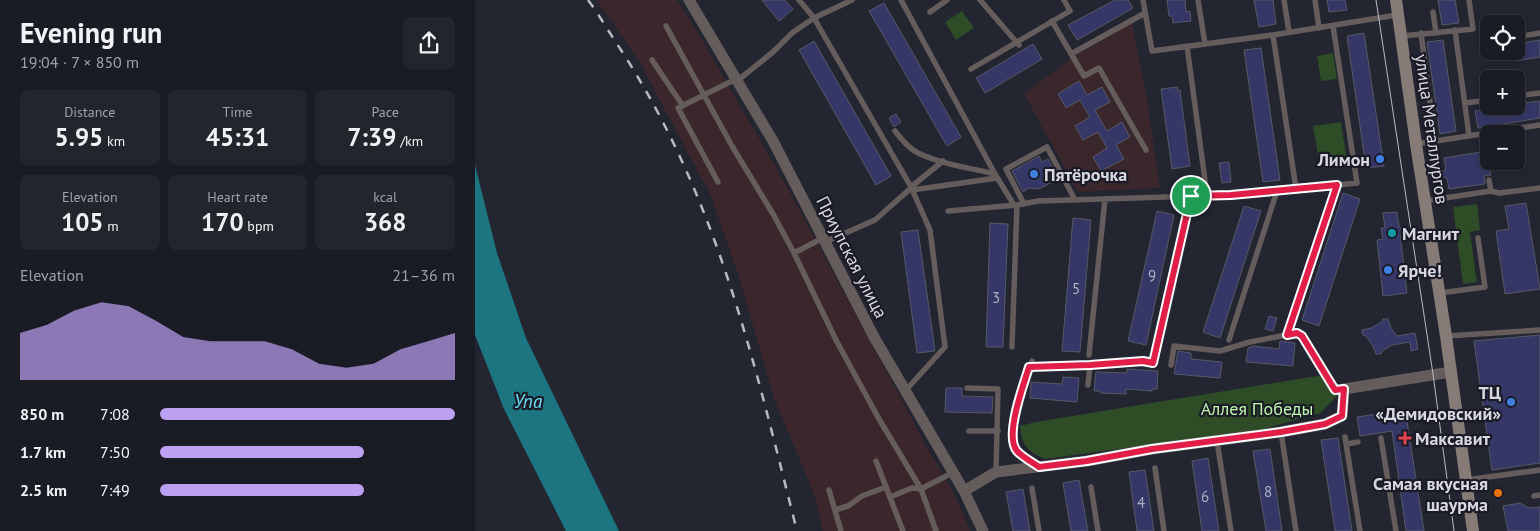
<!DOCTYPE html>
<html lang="en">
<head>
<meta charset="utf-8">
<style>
  body { margin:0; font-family:"PT Sans",sans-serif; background:#23252d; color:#f1f3f6; height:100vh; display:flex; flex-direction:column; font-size:19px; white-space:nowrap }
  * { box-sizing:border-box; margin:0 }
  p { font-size:16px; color:#9fa1a7 }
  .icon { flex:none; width:28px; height:28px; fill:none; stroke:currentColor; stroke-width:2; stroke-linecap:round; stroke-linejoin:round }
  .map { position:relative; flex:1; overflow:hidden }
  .panel { display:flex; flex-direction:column; background:#1a1c25; width:475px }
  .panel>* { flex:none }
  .buttons { position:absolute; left:1005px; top:15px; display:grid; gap:10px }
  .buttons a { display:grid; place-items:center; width:45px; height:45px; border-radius:8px; background:#1a1c25; box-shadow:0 2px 8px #0003,0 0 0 1px #383a42; font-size:25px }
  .pin { position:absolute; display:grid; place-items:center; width:42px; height:42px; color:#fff; margin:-21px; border:2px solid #fff; border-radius:50%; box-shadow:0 1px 5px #0007 }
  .round { display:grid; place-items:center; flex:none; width:52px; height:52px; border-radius:8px; background:#23252d }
  .summary { display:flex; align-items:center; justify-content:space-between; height:85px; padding:0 20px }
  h1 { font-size:28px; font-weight:700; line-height:38px }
  .metrics { display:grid; grid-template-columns:repeat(3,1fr); gap:8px; height:85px; padding:5px 20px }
  .metrics div { display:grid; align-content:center; border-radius:8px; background:#23252d; text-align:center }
  .metrics b { font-size:25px; font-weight:700 }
  .metrics small { font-size:14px; font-weight:400 }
  .metrics p { font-size:14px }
  .chart { height:140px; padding:10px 20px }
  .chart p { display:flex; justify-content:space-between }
  .chart svg { width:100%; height:90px; margin-top:5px; fill:#bca0f2; opacity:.7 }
  ul { padding:0 20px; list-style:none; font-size:16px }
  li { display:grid; grid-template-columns:80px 60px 1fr; align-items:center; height:38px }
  li i { height:12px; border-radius:6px; background:#bca0f2 }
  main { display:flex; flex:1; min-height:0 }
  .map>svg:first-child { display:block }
  .industrial { fill:#3b272b }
  .education { fill:#3a272c }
  .green { fill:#2e4c26 }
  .water { fill:#1d7582 }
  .building { fill:#353867; stroke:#565865 }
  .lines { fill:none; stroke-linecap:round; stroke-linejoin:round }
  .lane { stroke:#645d5b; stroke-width:5.5 }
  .street { stroke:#645d5b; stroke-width:11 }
  .secondary { stroke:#877b78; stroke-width:12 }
  .tram { stroke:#b8b9c2; stroke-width:1 }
  .rail { stroke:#b8b9c2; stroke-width:2.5; stroke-dasharray:9 9; stroke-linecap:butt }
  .route-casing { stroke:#fff; stroke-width:10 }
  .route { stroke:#e11d48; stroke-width:6 }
  .shop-dot { fill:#3f7fe0; stroke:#1a1b27; stroke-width:2 }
  .culture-dot { fill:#0f9aa8; stroke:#1a1b27; stroke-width:2 }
  .health-dot { fill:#e0444e; stroke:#1a1b27; stroke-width:2 }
  .food-dot { fill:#e8710a; stroke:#1a1b27; stroke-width:2 }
  .labels { text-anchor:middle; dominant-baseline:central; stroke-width:4.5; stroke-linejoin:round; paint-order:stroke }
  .number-label { font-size:15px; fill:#aeb0c2 }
  .street-label { font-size:18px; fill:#d7d8e0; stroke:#1a1b27 }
  .poi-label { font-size:18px; font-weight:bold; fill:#d7d8e0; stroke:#1a1b27; text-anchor:start }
  .park-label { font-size:18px; fill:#bdf5ad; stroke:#1a1b27 }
  .water-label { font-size:19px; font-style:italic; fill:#68e0f5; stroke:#1a1b27 }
</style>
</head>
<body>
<main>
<section class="panel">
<div class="summary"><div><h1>Evening run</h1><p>19:04 · 7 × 850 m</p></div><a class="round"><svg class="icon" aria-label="share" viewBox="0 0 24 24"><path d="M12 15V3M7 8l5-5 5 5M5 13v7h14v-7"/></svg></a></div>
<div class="metrics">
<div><p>Distance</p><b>5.95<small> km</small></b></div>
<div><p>Time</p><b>45:31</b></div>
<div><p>Pace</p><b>7:39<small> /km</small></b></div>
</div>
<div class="metrics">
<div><p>Elevation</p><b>105<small> m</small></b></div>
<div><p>Heart rate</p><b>170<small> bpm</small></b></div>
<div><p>kcal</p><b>368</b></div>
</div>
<div class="chart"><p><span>Elevation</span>21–36 m</p>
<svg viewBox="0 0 160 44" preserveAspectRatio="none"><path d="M0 44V21L10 17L20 10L30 6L40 8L50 15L60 23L70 25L80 25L90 25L100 29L110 36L120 38L130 36L140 29L150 25L160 21V44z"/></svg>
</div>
<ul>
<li><b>850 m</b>7:08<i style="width:100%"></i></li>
<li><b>1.7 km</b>7:50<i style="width:69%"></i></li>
<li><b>2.5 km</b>7:49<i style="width:69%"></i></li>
</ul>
</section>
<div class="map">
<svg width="1065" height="531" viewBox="0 0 1065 531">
  <rect width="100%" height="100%" fill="#232531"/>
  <path class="industrial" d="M 122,0 L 202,0 L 214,18 L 307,178 L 453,449 L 482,499 L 495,531 L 348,531 L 339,494 L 299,398 L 264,277 L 236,196 L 164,61 Z"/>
  <path class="education" d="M 657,23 L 671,93 L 685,188 L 603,192 L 549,94 L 598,57 Z"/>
  <path class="green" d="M 487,11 L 499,28 L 481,40 L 470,22 Z
    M 858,53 L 862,79 L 846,81 L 842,56 Z
    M 866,122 L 872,161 L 845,165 L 838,126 Z
    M 1002,204 L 1005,230 L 995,232 L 1002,282 L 988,284 L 978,207 Z
    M 848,375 L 862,396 L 845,413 L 789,429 L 570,459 C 552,451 547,446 545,426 L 561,422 Z"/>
  <path class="water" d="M 0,165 L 22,253 L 51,338 L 144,531 L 91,531 L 29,409 L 0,335 Z"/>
  <path class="building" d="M 287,0 L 310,0 L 318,9 L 304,21 Z
    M 640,0 L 653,0 L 658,8 L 602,40 L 593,25 Z
    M 692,0 L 710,0 L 711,12 L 715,11 L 716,21 L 698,23 L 697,16 L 694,16 Z
    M 779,0 L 798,0 L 801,24 L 784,27 Z
    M 852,0 L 870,0 L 872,10 L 854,12 Z
    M 963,0 L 980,0 L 984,23 L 967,25 Z
    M 409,3 L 486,137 L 472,146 L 394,11 Z
    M 889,33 L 909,166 L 891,168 L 872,36 Z
    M 968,40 L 981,131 L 965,134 L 952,42 Z
    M 1065,40 L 1065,57 L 1042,61 L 1041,44 Z
    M 339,41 L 416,176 L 401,185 L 324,50 Z
    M 558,44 L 567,59 L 510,93 L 501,78 Z
    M 786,48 L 805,180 L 788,182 L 769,50 Z
    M 604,81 L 612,95 L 627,87 L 635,102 L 620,110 L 632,131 L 647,122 L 655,137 L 641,145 L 649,159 L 626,171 L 618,157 L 632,148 L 623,132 L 608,140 L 600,126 L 615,117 L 605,100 L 591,108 L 583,94 Z
    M 702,87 L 703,91 L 705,90 L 715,166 L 697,169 L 686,89 Z
    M 1065,101 L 1065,118 L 1003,128 L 1000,111 L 1031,106 L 1041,106 L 1041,104 Z
    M 421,114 L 426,122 L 419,127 L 414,118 Z
    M 1006,152 L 1008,167 L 1015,166 L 1016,175 L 1009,176 L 1010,184 L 974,189 L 972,178 L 968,177 L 967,172 L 971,169 L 969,158 Z
    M 564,156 L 567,162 L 573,159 L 583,179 L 564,189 L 554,188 L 548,192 L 537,171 Z
    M 754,162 L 756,182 L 747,183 L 744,163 Z
    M 868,193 L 885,199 L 844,326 L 827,320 Z
    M 1051,203 L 1065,289 L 1030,294 L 1021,231 L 1034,229 L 1030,206 Z
    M 769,206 L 786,211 L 745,338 L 728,332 Z
    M 682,211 L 699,215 L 671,345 L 653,341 Z
    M 922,212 L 924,227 L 926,228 L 927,232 L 925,234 L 932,293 L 908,296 L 902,240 L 908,239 L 906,228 L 910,228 L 908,213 Z
    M 598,218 L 616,220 L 605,352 L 587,351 Z
    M 515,223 L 533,224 L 528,347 L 511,347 Z
    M 443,230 L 460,351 L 442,353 L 426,232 Z
    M 794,316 L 802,318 L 798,331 L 790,329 Z
    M 908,319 L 913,319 L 916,328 L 922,336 L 940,333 L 943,349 L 936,351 L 935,342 L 917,345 L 907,351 L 906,354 L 901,354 L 898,346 L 891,336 L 888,335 L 887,330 L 896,328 L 907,322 Z
    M 1065,335 L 1065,463 L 1017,470 L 999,341 Z
    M 805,341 L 820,343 L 818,366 L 771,362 L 773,348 L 778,346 L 804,349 Z
    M 703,351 L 716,353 L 716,359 L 747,362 L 745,378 L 699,374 Z
    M 652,369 L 683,371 L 682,389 L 677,389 L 677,391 L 651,389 L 651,394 L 625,393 L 625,391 L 619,391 L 621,372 L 652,373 Z
    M 588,377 L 604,378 L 602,402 L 555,398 L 556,382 L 587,384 Z
    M 471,388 L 487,388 L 487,396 L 518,397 L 517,413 L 470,412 Z
    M 929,410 L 932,421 L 949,531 L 931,531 L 917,431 L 885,436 L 882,417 Z
    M 863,438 L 877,531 L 860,531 L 846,440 Z
    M 795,449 L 807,531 L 791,531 L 778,451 Z
    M 733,458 L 744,531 L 727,531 L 717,461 Z
    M 670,470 L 679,531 L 662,531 L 654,472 Z
    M 604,480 L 613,531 L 596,531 L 588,483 Z
    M 548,489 L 555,531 L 538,531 L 531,492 Z
    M 1045,503 L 1054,508 L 1065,507 L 1065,531 L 1033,531 L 1028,506 Z"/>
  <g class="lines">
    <path class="lane" d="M 324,0 L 339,18 L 436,187 L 455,230 L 470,347 L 430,391
      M 426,0 L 520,174 L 539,205
      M 505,0 L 544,45
      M 668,0 L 677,51 L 798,35 L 922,15
      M 723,0 L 730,44
      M 809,0 L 814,32
      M 840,0 L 844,28
      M 455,12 L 472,0
      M 958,12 L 961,33
      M 577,21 L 609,76 L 624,68 L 671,150
      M 191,26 L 257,146 L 298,214 L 319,253 L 362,342 L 404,419 L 446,489 L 461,531
      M 980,30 L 994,136
      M 946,33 L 960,141
      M 798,35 L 821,189
      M 927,36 L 998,29 L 994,0
      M 1041,37 L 1065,33
      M 712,46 L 732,195
      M 596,54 L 670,13
      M 177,60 L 208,106
      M 496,69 L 595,11 L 589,0
      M 262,81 L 298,52 L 317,33 L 339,18 L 377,0
      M 1041,96 L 1065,93
      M 990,103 L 1014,100
      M 420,131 C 426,139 433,148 443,153 C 466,164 495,168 520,174
      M 1008,134 L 1011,158
      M 941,144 L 1065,125
      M 243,182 L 203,108 L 261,79
      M 436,187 L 468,161
      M 437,190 L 522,178
      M 1016,191 L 1024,193 L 1065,188
      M 950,201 L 1016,191 L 1014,180
      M 549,204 L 531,169 L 572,147 L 600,200
      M 473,211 L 542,205 L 563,201 L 756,195 L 882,183 L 858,26
      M 350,242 L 400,220 L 436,188
      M 319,253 L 348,238
      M 965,293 L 1010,287 L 1003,238
      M 812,335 L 862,185
      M 971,336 L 1065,330
      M 754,340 L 802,191
      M 537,347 L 542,205
      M 614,355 L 630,199
      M 557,361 C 550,379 530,431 541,449 C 544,456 556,462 562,466
      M 696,365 L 699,346 L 745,351 L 775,342 L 822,333 L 827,336 L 860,390 L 869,389
      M 554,367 L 615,365 L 668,361 L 678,363 L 716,196
      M 613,385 L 615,365
      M 492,388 L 523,389 L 521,472
      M 494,431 L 523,431
      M 806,432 L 821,531
      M 870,437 L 885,531
      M 906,438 L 921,531
      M 742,441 L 756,531
      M 872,444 L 883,442
      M 401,461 L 428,531
      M 680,468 L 689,531
      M 991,480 L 1065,470
      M 616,487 L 623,531
      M 557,488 L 564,531
      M 354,490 L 366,531
      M 1059,496 L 1065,495
      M 415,497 L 437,488 L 446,489 L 477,473
      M 360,510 L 373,506 L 387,496 L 411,487"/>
    <path class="street" d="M 214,0 L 298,141 L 399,337 L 489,491 L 508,531
      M 489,491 L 521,472 L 612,461 L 677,449 L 806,432 L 850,424 L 867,416 L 869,389 L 976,372"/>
    <path class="secondary" d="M 921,0 L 941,144 L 971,336 L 998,531"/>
    <path class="tram" d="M 901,0 L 958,374 L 979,531"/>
    <path class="rail" d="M 113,0 C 125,16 135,34 146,50 C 243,199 279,362 322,531"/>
  </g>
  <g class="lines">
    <defs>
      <path id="route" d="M 862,185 L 812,335 L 822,333 L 827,336 L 860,390 L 869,389 L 867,416 L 850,424 L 806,432 L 677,449 L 612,461 L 564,467 C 557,462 547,457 542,451 C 529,436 549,384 554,367 L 615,365 L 668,361 L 678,363 L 716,196 L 756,195 Z"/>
    </defs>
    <use href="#route" class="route-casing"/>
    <use href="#route" class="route"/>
  </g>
  <g class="shop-dot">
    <circle cx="905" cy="159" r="5"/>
    <circle cx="559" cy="174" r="5"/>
    <circle cx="913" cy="270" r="5"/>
    <circle cx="1036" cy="402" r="5"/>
  </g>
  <circle class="culture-dot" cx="917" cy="233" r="5"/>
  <path class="health-dot" d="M927.5 430.5h5v5h5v5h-5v5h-5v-5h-5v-5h5z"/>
  <circle class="food-dot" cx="1023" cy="493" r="5"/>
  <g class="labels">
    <g class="number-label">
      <text x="677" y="275">9</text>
      <text x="601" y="288">5</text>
      <text x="521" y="297">3</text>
      <text x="793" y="491">8</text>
      <text x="730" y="496">6</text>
      <text x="666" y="502">4</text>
    </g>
    <g class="street-label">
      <text transform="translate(957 129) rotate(82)">улица Металлургов</text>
      <text transform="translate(377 257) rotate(63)">Приупская улица</text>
    </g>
    <g class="poi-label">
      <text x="895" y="159" text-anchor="end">Лимон</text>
      <text x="569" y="174">Пятёрочка</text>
      <text x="927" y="233">Магнит</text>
      <text x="923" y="270">Ярче!</text>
      <text x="1026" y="392" text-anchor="end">ТЦ<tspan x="1026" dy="21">«Демидовский»</tspan></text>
      <text x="940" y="438">Максавит</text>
      <text x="1013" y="483" text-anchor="end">Самая вкусная<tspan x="1013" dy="21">шаурма</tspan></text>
    </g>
    <g class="park-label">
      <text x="782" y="408">Аллея Победы</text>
    </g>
    <g class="water-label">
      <text x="53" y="401">Упа</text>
    </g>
  </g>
</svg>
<div class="buttons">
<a><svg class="icon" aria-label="locate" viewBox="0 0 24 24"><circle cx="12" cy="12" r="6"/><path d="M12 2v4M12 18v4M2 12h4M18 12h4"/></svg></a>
<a>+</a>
<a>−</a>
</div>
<div class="pin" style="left:716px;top:196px;background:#1e9e55"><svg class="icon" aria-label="arrive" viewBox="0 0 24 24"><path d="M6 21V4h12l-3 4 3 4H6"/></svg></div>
</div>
</main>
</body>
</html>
